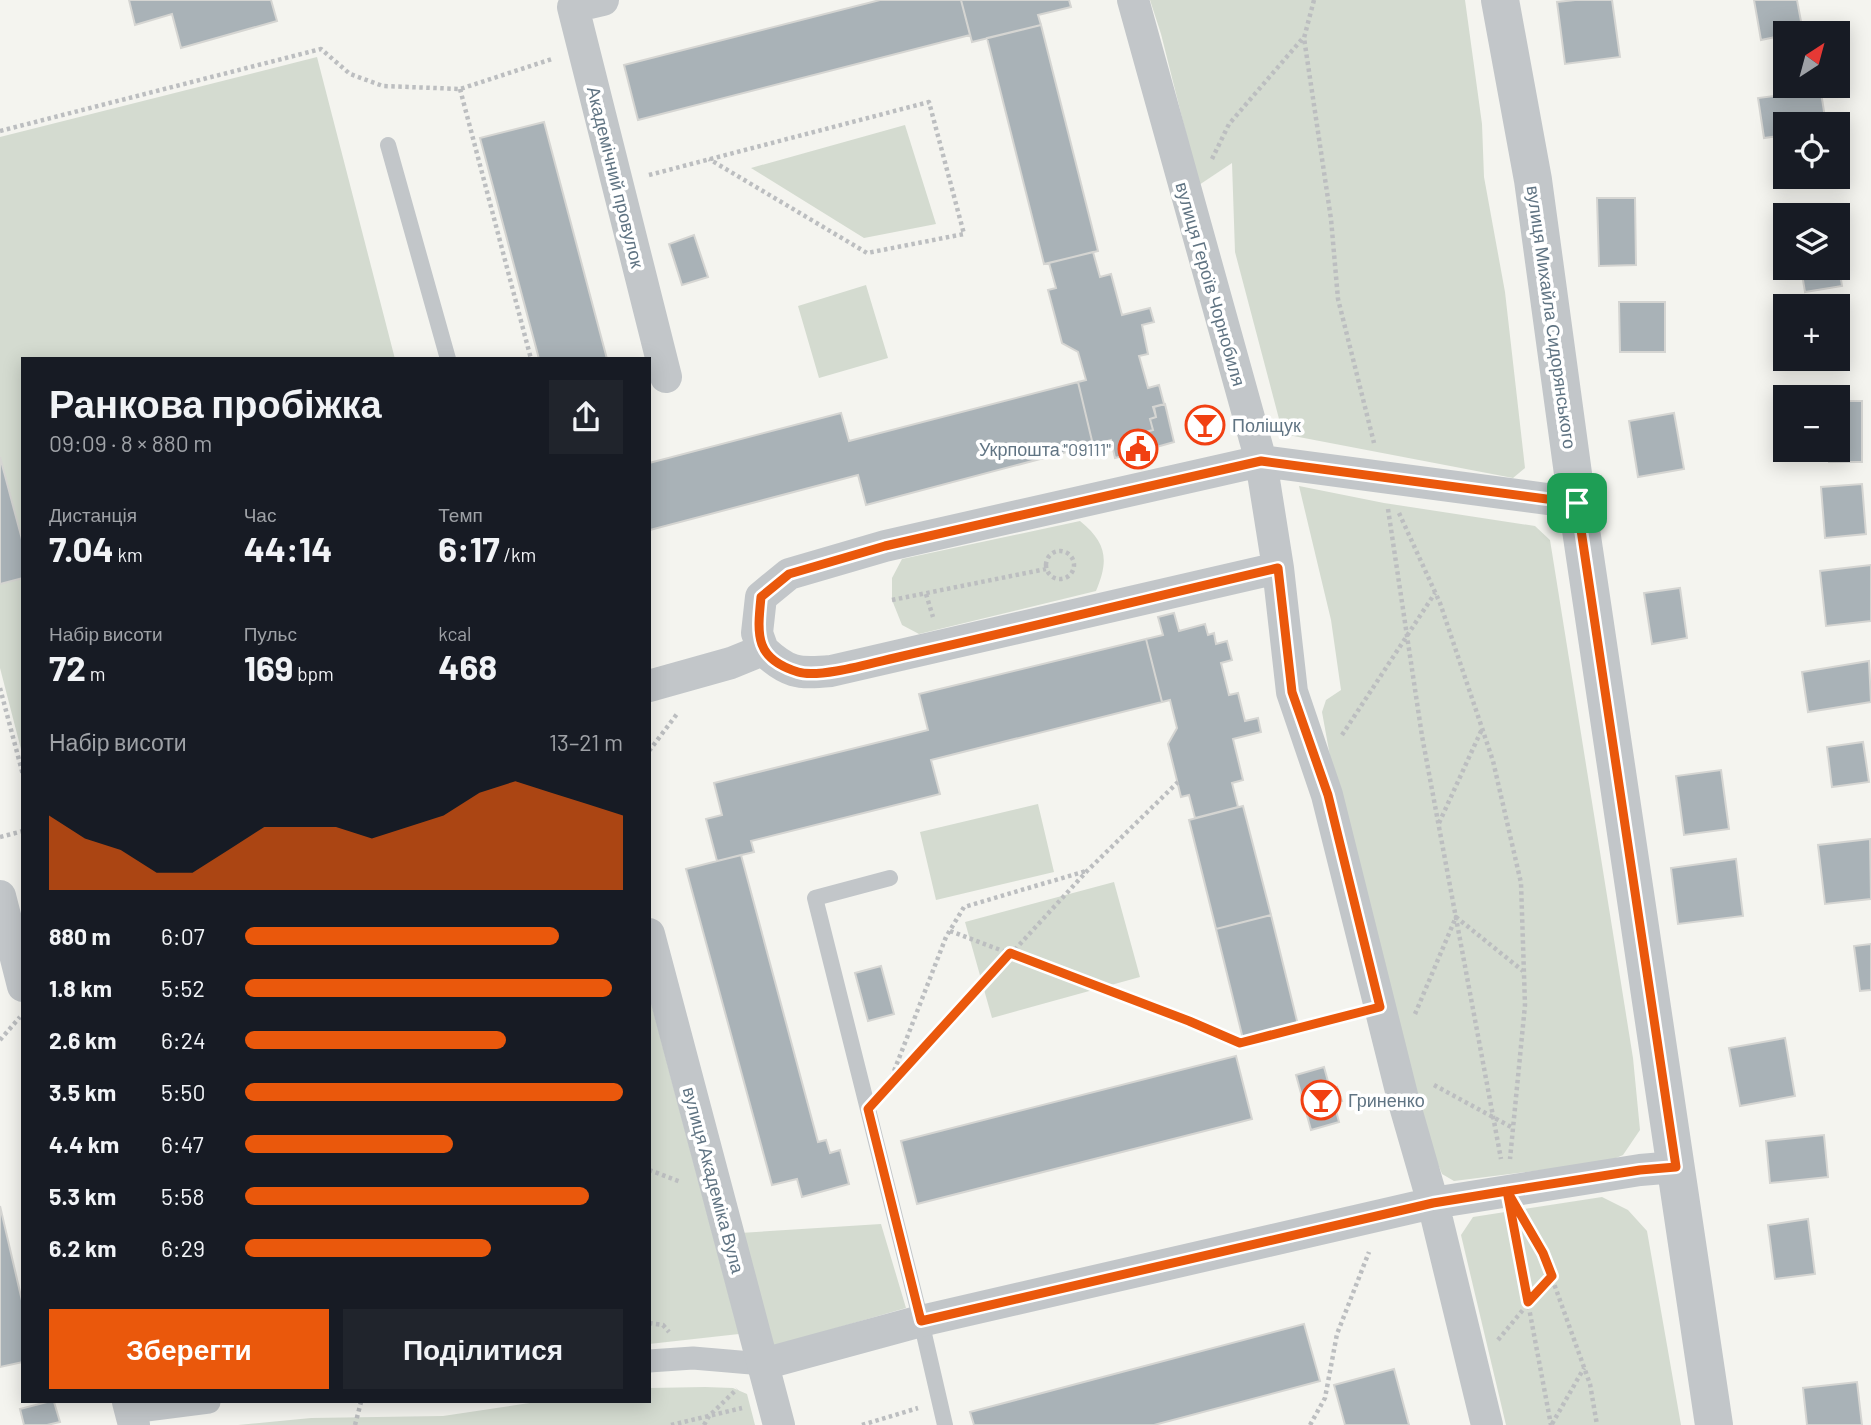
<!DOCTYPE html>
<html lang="uk">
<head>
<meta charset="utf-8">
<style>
  body { margin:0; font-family:Barlow,sans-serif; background:#20242c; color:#f1f3f6; height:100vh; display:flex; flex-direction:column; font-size:26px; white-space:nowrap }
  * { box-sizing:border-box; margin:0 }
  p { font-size:23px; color:#9ea1a6 }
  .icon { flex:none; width:38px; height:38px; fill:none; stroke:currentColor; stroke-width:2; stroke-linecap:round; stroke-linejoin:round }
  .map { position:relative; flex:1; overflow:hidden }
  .drawer { position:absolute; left:21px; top:357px; width:630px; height:1046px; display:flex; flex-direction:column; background:#171b24; border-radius:0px; box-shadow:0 4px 18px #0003 }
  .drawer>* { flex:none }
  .needle { width:46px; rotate:36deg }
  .tools { position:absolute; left:1773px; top:21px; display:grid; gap:14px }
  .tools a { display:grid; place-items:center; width:77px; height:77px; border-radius:0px; background:#171b24; box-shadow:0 4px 18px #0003; font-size:35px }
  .pin { position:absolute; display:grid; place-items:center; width:60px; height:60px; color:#fff; margin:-30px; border-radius:14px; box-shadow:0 4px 10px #0006 }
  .round { display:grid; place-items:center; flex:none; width:74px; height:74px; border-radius:0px; background:#20242c }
  .head { display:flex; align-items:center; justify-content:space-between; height:119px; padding:0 28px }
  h1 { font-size:38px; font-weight:700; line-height:52px }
  .metrics { display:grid; grid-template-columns:repeat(3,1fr); gap:10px; height:119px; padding:7px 28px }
  .metrics div { display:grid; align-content:center }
  .metrics b { font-size:35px; font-weight:700 }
  .metrics small { font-size:19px; font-weight:400 }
  .metrics p { font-size:19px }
  .chart { height:196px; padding:14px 28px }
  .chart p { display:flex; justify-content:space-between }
  .chart svg { width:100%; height:126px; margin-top:7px; fill:#ea580c; opacity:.7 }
  .cta { display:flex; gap:14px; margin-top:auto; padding:14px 28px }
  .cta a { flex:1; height:80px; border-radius:0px; background:#ea580c; color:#fff; font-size:28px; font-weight:700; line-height:80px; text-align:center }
  .cta a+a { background:#20242c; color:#f1f3f6 }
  ul { padding:0 28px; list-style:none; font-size:23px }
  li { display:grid; grid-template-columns:112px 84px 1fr; align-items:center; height:52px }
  li i { height:18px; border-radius:9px; background:#ea580c }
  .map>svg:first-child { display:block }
  .green { fill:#d4dbd0 }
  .building { fill:#a9b2b7; stroke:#d5d5d2; stroke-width:2 }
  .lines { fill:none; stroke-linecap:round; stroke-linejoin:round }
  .path { stroke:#bcbec0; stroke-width:4.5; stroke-dasharray:3.5 3.5; stroke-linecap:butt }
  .service { stroke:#c2c6c9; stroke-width:16 }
  .pedestrian { stroke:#c2c6c9; stroke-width:23 }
  .minor { stroke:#c2c6c9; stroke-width:32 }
  .tertiary { stroke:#c2c6c9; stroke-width:38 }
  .route-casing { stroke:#fff; stroke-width:14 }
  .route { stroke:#ea580c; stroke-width:9 }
  .labels { text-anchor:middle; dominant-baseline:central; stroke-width:7; stroke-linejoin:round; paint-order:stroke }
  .street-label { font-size:18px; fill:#607483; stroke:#fff }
  .poi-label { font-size:18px; fill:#607483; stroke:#fff; text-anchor:start }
</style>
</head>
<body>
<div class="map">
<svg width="1871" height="1425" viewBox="0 0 1871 1425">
  <rect width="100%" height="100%" fill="#f4f4ef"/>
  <path class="green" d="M 1150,0 L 1465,0 L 1482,124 L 1484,177 L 1505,292 L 1525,468 L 1513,478 L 1283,434 L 1235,252 L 1232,163 L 1199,185 L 1161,34 Z
    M 317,57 L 395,359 L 23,359 L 23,757 L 0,668 L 0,137 Z
    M 905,125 L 936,224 L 864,238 L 751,168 Z
    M 866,285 L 888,358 L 819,378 L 798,306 Z
    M 1299,486 L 1384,503 L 1535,526 L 1550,540 L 1633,1058 L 1640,1130 L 1623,1155 L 1607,1162 L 1454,1181 L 1442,1174 L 1431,1147 L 1332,767 L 1322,712 L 1326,700 L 1341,690 L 1331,620 Z
    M 1080,521 C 1107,543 1109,560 1096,591 L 919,634 L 902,625 L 892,600 L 892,578 L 902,559 Z
    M 1038,804 L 1054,872 L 936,900 L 920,832 Z
    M 1114,882 L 1140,977 L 992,1018 L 965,922 Z
    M 649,995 L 739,1334 L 649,1344 Z
    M 1602,1197 L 1628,1210 L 1647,1231 L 1681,1425 L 1506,1425 L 1461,1235 L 1473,1217 Z
    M 881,1224 L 906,1308 L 770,1347 L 740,1233 Z
    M 705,1387 L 733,1388 L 747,1394 L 755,1425 L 238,1425 L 311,1418 L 443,1416 L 536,1402 L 649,1402 L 649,1388 Z"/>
  <path class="building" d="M 129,0 L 271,0 L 277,21 L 181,48 L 172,14 L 135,25 Z
    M 880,0 L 961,0 L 970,35 L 638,120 L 624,65 Z
    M 961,0 L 1069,0 L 1071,7 L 1038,15 L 1041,25 L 972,42 Z
    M 1575,0 L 1612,0 L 1620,57 L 1565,64 L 1557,2 Z
    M 1754,0 L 1797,0 L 1803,32 L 1785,33 L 1785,35 L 1761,40 Z
    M 1041,25 L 1098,251 L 1044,264 L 987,38 Z
    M 1785,64 L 1785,86 L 1820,86 L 1826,124 L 1785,124 L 1785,135 L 1764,138 L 1758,98 L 1782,95 L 1777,65 Z
    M 544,122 L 607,359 L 539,359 L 480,138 Z
    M 1597,198 L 1635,198 L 1636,265 L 1599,266 Z
    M 694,235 L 708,277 L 682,285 L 669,244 Z
    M 1093,252 L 1100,277 L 1111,274 L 1122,315 L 1150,308 L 1154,322 L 1142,325 L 1148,354 L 1139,356 L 1148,388 L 1159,385 L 1164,404 L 1153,407 L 1156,417 L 1150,419 L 1153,430 L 1127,437 L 1131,454 L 1115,458 L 1111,440 L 1093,445 L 1078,382 L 1086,380 L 1078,352 L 1062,343 L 1048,290 L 1056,288 L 1049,263 Z
    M 1838,261 L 1842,286 L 1805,292 L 1801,268 L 1838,268 Z
    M 1619,302 L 1665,302 L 1665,352 L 1620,352 Z
    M 1078,382 L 1093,445 L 866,505 L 858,475 L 650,530 L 649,463 L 841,413 L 849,441 Z
    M 1838,401 L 1862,401 L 1862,462 L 1829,462 L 1829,450 L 1838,450 Z
    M 1165,404 L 1174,442 L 1132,454 L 1127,437 L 1153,430 L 1150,419 L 1156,417 L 1154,407 Z
    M 1674,413 L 1684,469 L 1638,477 L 1629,421 Z
    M 0,457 L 23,543 L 23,578 L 0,584 Z
    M 1862,484 L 1866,534 L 1825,538 L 1821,487 Z
    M 1871,565 L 1871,621 L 1826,626 L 1820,571 Z
    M 1680,588 L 1687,638 L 1652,644 L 1644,593 Z
    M 1174,613 L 1179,631 L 1205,624 L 1208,635 L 1214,633 L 1216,644 L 1227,641 L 1232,660 L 1221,663 L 1229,695 L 1238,693 L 1245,721 L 1258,718 L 1261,732 L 1233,739 L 1243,780 L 1232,783 L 1238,807 L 1195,818 L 1189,795 L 1181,797 L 1168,744 L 1177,728 L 1170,700 L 1162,702 L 1146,639 L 1163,635 L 1158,617 Z
    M 1146,639 L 1162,702 L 931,760 L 940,794 L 751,841 L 754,852 L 717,861 L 706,819 L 722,815 L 714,783 L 928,730 L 919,694 Z
    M 1869,661 L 1871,702 L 1808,712 L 1802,672 Z
    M 1863,742 L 1869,782 L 1832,787 L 1827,747 Z
    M 1721,770 L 1729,829 L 1684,835 L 1676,776 Z
    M 1243,806 L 1271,915 L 1216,929 L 1189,820 Z
    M 1870,839 L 1871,899 L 1825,904 L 1818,845 Z
    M 741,855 L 818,1142 L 826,1140 L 830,1153 L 840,1150 L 849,1184 L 802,1197 L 797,1179 L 772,1185 L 686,869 Z
    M 1736,859 L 1743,916 L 1678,924 L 1671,868 Z
    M 1271,915 L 1298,1025 L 1243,1039 L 1216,929 Z
    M 1871,944 L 1871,990 L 1860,991 L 1854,946 Z
    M 881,966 L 894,1014 L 868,1021 L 855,973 Z
    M 1785,1038 L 1795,1096 L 1740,1106 L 1729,1048 Z
    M 1236,1056 L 1252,1119 L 917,1204 L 901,1141 Z
    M 1324,1067 L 1330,1089 L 1337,1087 L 1342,1101 L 1334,1103 L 1339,1122 L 1311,1130 L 1296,1075 Z
    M 1824,1135 L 1828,1177 L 1770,1183 L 1766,1141 Z
    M 0,1206 L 23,1305 L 23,1362 L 0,1367 Z
    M 1808,1219 L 1815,1274 L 1775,1279 L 1768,1225 Z
    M 1304,1324 L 1320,1381 L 1154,1425 L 974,1425 L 970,1412 Z
    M 1394,1369 L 1409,1425 L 1345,1425 L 1334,1385 Z
    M 1857,1382 L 1862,1425 L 1807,1425 L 1803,1388 Z
    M 47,1402 L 54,1402 L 60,1422 L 47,1425 L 24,1425 L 20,1409 Z"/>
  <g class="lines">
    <path class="path" d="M 1314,0 L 1304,38 L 1331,219 L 1338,299 L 1374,443
      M 460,89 L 531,359
      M 0,131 L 321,49 L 350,74 L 383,86 L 460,89 L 552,59
      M 1212,159 L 1229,124 L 1303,38
      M 649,175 L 929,102 L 964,234 L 867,253 L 709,159
      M 1388,509 L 1422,736 L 1501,1159
      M 1399,513 L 1440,603 L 1482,728 L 1493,761 L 1521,883 L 1525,1005 L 1510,1159
      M1046 565a14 14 0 1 1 28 0a14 14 0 1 1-28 0Z
      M 926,594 L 933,617
      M 892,600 L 1046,569
      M 0,688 L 23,775
      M 1342,735 L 1435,593
      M 649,751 L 677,714
      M 1439,823 L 1482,729
      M 0,837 L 23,831
      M 950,931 L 1189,1021 L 1240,1043 L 1351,1014
      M 1415,1014 L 1456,917 L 1523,971
      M 0,1040 L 20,1017
      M 889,1084 L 946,937 L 964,907 L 1086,871
      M 1434,1085 L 1513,1128
      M 887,1089 L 1087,871 L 1178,782
      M 649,1170 L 681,1182
      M 1525,1222 L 1543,1253 L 1590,1384 L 1597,1425
      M 1513,1223 L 1551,1425
      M 649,1323 L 663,1325 L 669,1332
      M 1498,1340 L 1551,1276
      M 1552,1424 L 1584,1368
      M 355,1425 L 361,1402
      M 671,1425 L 742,1408
      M 704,1425 L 709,1416 L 737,1389
      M 862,1425 L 918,1408
      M 1310,1425 L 1325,1398 L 1337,1334 L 1369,1252"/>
    <path class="service" d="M 388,145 L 448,359
      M 890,878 L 815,898 L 921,1321 L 945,1425"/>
    <path class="pedestrian" d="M 649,1361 L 693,1358 L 763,1364
      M 131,1412 L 209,1402"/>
    <path class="minor" d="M 603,0 L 573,7 L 666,377
      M 1133,0 L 1261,461 L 1278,568 L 1292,692 L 1327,795 L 1403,1099 L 1433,1203 L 1487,1425
      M 763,650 C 788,673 797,674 831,671 L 1278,568
      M 649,686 L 731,663 L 763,650 L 757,633 L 761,597 L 789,574 L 885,546 L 1261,461 L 1577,503
      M 0,896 L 23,986
      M 649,934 L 779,1425
      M 763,1364 L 921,1321 L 1433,1203 L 1640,1170 L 1676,1167
      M 128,1402 L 134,1425"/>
    <path class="tertiary" d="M 1500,0 L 1533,180 L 1577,503 L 1714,1425"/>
  </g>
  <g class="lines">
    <defs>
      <path id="route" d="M 1577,503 L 1261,461 L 885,546 L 789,574 L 761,597 C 757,636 755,659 798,672 C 820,679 879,661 903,656 C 1028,628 1153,597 1278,568 L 1292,692 L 1328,795 L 1380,1007 L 1240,1043 L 1189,1021 L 1010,953 L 868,1109 L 921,1321 L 1433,1203 L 1507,1191 L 1543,1253 L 1552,1276 L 1528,1302 L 1507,1191 L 1640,1170 L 1676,1167 L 1577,503"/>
    </defs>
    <use href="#route" class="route-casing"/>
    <use href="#route" class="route"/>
  </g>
  <defs>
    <symbol id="bar-ring" viewBox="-11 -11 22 22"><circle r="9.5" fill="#fff" stroke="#f14012" stroke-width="1.5"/><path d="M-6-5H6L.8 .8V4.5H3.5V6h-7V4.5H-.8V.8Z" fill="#f14012"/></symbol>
    <symbol id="civic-ring" viewBox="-11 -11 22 22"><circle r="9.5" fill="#fff" stroke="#f14012" stroke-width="1.5"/><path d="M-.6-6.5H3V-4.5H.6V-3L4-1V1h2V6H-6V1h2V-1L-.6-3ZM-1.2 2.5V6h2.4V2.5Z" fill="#f14012"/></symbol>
  </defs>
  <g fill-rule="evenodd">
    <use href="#bar-ring" x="1183" y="403" width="44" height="44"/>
    <use href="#civic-ring" x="1116" y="427" width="44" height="44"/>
    <use href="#bar-ring" x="1299" y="1078" width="44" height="44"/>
  </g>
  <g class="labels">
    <g class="street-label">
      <text transform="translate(616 177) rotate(76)">Академічний провулок</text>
      <text transform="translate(1211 284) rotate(74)">вулиця Героїв Чорнобиля</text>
      <text transform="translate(1552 317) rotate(82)">вулиця Михайла Сидорянського</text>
      <text transform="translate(714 1180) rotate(75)">вулиця Академіка Вула</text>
    </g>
    <g class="poi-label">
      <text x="1232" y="425">Поліщук</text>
      <text x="1111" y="449" text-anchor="end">Укрпошта "09111"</text>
      <text x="1348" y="1100">Гриненко</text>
    </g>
  </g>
</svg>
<div class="tools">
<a><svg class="needle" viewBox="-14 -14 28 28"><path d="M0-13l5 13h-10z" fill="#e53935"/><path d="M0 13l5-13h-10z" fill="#9ea1a6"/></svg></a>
<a><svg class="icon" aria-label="locate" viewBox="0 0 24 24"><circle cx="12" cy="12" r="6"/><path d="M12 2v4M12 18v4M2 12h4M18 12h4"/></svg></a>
<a><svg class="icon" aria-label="layers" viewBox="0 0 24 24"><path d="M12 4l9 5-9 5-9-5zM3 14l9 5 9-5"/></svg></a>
<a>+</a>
<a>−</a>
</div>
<div class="pin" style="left:1577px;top:503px;background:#1e9e55"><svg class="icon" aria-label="arrive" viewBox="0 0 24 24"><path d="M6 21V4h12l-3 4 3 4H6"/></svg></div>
<section class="drawer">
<div class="head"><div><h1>Ранкова пробіжка</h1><p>09:09 · 8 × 880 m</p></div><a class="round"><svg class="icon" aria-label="share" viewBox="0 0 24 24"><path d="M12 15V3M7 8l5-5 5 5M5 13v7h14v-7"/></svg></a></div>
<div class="metrics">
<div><p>Дистанція</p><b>7.04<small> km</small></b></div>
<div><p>Час</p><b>44:14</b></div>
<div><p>Темп</p><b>6:17<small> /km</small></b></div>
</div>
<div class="metrics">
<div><p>Набір висоти</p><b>72<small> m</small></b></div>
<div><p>Пульс</p><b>169<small> bpm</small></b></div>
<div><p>kcal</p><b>468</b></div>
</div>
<div class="chart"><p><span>Набір висоти</span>13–21 m</p>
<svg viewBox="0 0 160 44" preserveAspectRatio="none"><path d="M0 44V18L10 26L20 30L30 38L40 38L50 30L60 22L70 22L80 22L90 26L100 22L110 18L120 10L130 6L140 10L150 14L160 18V44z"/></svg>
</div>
<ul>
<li><b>880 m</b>6:07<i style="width:83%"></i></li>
<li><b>1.8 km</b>5:52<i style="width:97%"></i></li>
<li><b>2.6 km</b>6:24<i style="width:69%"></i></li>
<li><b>3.5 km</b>5:50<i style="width:100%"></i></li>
<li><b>4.4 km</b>6:47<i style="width:55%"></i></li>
<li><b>5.3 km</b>5:58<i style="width:91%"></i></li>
<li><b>6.2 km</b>6:29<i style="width:65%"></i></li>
</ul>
<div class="cta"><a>Зберегти</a><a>Поділитися</a></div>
</section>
</div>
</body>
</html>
